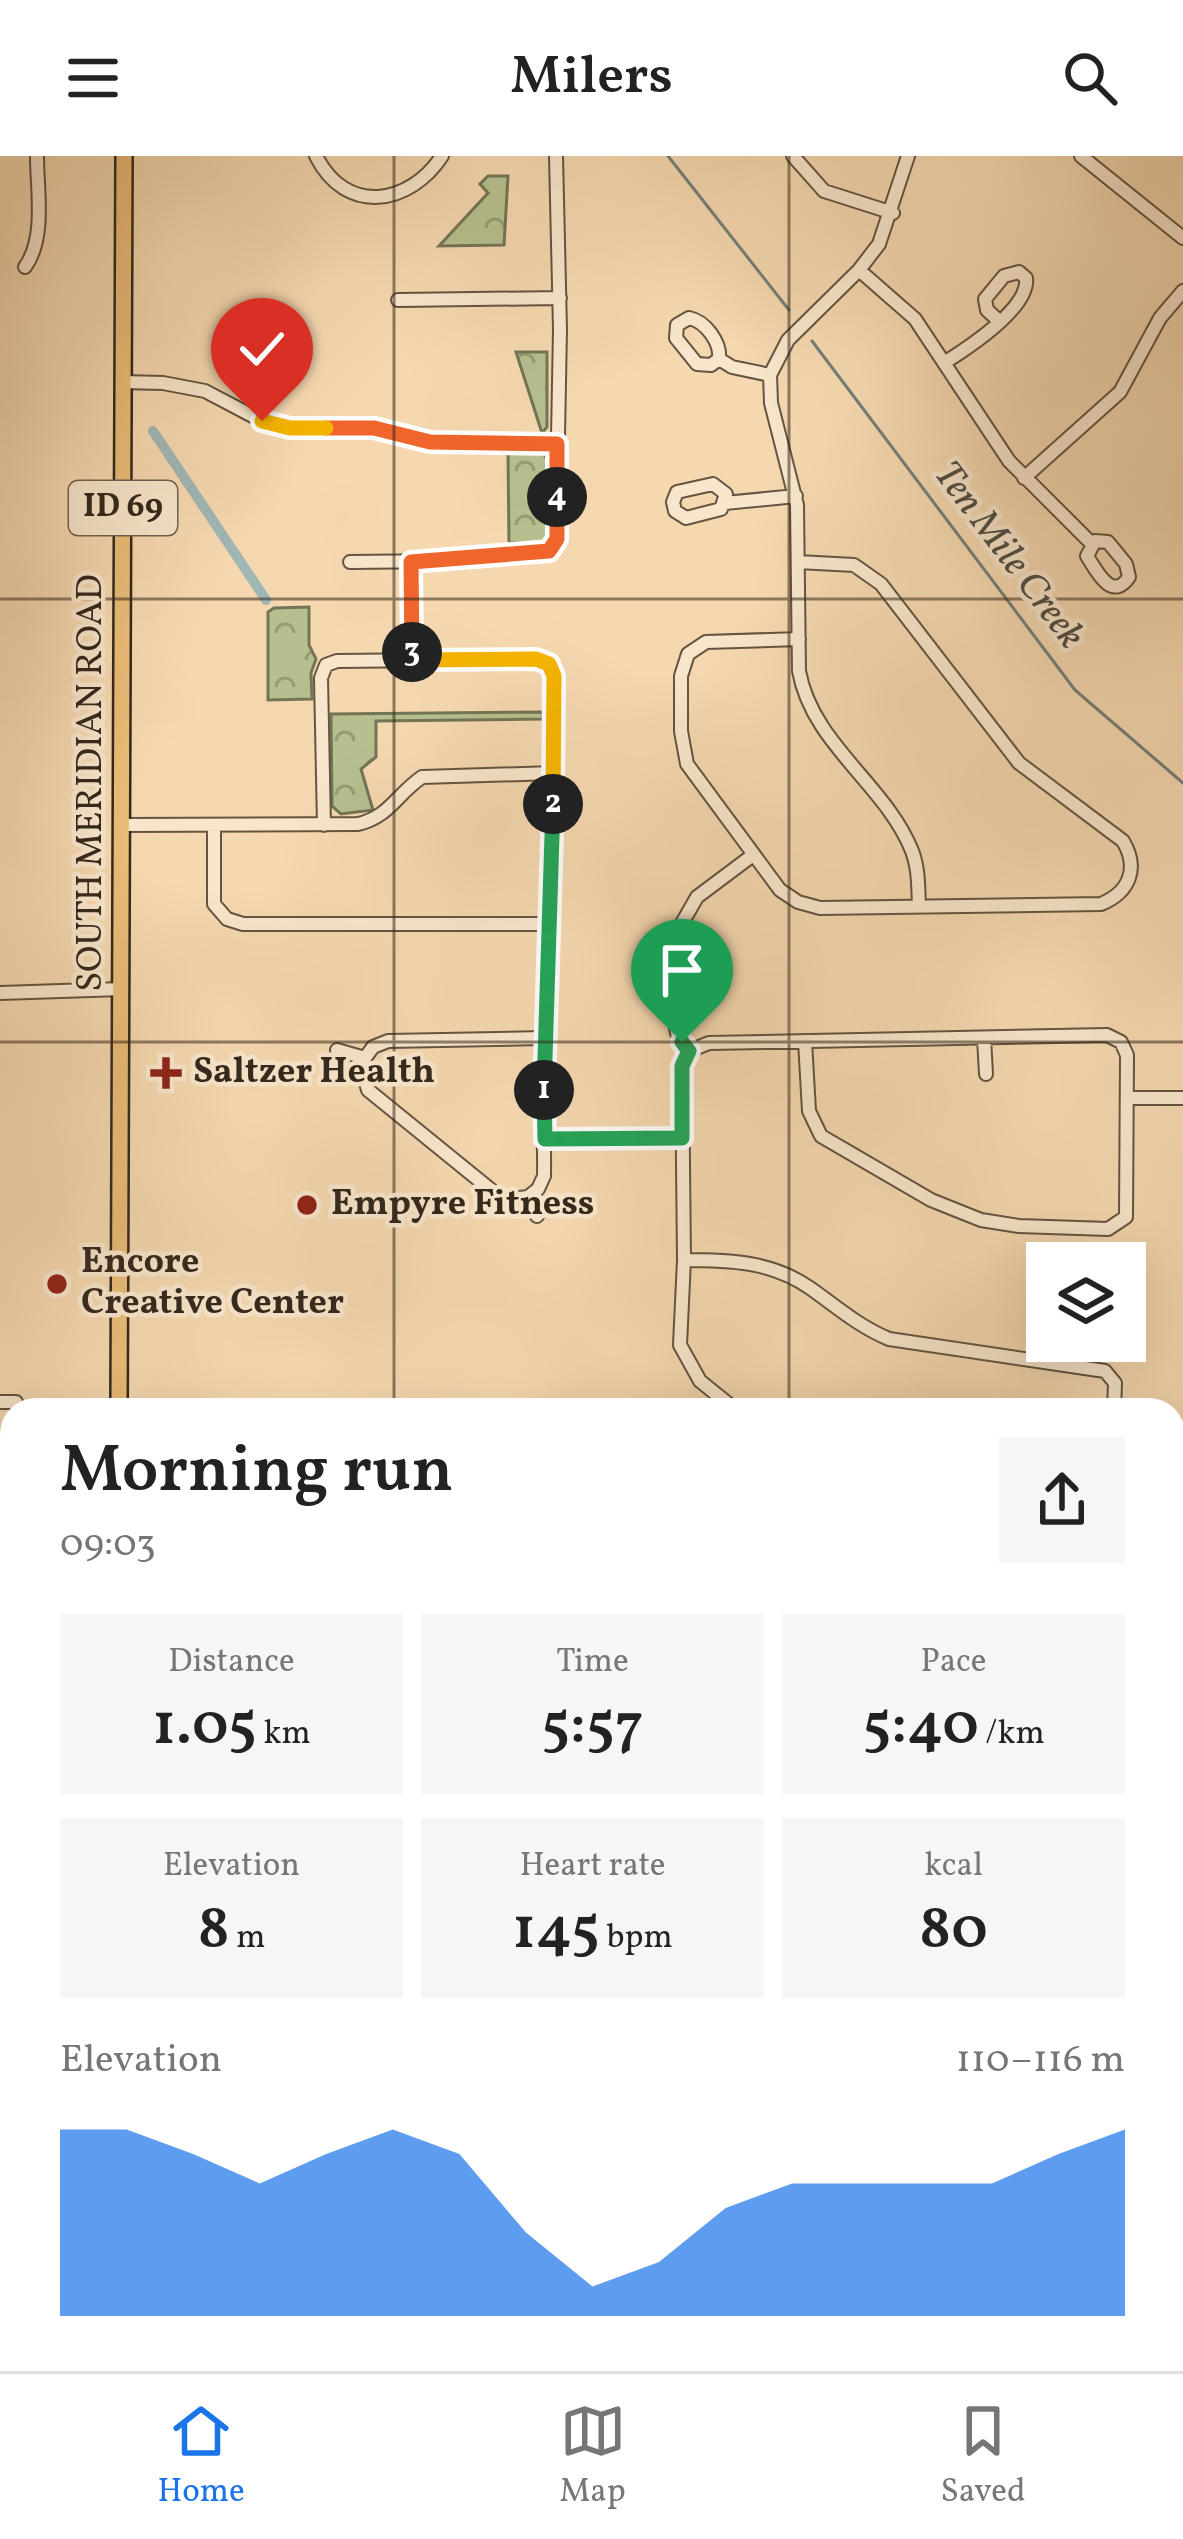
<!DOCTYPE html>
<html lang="en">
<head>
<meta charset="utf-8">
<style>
  body { margin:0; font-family:Vollkorn,serif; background:#f6f6f6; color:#222; height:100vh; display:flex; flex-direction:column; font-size:45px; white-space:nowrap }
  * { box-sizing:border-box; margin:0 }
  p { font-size:39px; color:#767676 }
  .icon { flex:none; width:66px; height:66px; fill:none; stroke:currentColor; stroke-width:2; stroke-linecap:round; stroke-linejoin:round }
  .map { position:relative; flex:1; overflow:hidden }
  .panel { position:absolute; left:0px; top:1242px; width:1185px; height:975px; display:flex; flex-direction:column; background:#fff; border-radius:36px 36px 0 0; box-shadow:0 12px 48px #0002 }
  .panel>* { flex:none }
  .fabs { position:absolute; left:1026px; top:1086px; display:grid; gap:24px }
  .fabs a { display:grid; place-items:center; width:120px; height:120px; border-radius:0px; background:#fff; box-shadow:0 12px 48px #0002; font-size:60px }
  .pin { position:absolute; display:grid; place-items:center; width:102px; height:102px; color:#fff; margin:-123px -51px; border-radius:50% 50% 50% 0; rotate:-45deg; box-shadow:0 0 12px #0007 }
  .pin .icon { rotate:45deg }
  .km { position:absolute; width:60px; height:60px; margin:-30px; border-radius:50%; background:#222; color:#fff; font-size:33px; line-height:60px; text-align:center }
  .round { display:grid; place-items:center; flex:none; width:126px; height:126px; border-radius:0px; background:#f6f6f6 }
  .summary { display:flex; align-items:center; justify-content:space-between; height:204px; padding:0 60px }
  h1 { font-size:66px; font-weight:600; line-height:90px }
  .stats { display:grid; grid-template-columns:repeat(3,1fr); gap:18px; height:204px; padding:12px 60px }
  .stats div { display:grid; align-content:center; border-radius:0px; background:#f6f6f6; text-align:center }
  .stats b { font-size:60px; font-weight:600 }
  .stats small { font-size:33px; font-weight:400 }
  .stats p { font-size:33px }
  .chart { height:336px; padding:24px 60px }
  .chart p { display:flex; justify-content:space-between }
  .chart svg { width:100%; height:216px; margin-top:12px; fill:#1a73e8; opacity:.7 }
  header { display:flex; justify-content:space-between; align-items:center; height:156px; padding:0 60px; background:#fff; font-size:54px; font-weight:600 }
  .menu { display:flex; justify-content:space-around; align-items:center; height:168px; border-top:3px solid #e0e0e0; background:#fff; font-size:33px; color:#767676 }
  .menu a { display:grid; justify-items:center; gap:6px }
  .menu .current { color:#1a73e8 }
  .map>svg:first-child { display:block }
  .green { fill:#b6c08f; stroke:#747456; stroke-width:3 }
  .forest { fill:url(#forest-crowns); stroke:#747456; stroke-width:3 }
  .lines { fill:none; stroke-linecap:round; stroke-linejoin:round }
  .stream { stroke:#747e78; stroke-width:3 }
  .canal { stroke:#a0b7b6; stroke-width:10 }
  .minor-casing { stroke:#645441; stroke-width:16 }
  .major-casing { stroke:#33281c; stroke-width:20 }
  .minor { stroke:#f8e6cc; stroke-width:12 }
  .major { stroke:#eabc78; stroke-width:15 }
  .split-1-casing { stroke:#fff; stroke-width:24 }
  .split-2-casing { stroke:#fff; stroke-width:24 }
  .split-3-casing { stroke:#fff; stroke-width:24 }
  .split-4-casing { stroke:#fff; stroke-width:24 }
  .split-5-casing { stroke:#fff; stroke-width:24 }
  .split-6-casing { stroke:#fff; stroke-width:24 }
  .split-1 { stroke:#22a559; stroke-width:15 }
  .split-2 { stroke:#22a559; stroke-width:15 }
  .split-3 { stroke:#f5b400; stroke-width:15 }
  .split-4 { stroke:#f0652b; stroke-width:15 }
  .split-5 { stroke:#f0652b; stroke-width:15 }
  .split-6 { stroke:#f5b400; stroke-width:15 }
  .grid { fill:none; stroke:#33281c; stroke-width:3; stroke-opacity:0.55 }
  .poi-dot { fill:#8f2418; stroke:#f8e6cc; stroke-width:4.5 }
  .labels { text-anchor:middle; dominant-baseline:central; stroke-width:9; stroke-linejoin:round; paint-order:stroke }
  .shield { fill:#f8e6cc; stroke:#6e6151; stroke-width:3 }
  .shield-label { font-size:33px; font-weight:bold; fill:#33281c }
  .street-label { font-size:36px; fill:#33281c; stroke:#f8e6cc }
  .poi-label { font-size:36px; font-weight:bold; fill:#33281c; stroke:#f8e6cc; text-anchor:start }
  .water-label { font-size:39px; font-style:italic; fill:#4e4c42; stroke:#f8e6cc }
</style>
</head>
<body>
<header><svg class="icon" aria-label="menu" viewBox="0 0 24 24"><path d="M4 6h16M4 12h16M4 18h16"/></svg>Milers<svg class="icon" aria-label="search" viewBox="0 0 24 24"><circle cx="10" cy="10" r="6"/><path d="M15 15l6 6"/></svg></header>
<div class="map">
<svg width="1183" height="2215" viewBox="0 0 1183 2215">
  <defs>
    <pattern id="forest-crowns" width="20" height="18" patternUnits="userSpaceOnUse" patternTransform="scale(3)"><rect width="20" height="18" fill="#b6c08f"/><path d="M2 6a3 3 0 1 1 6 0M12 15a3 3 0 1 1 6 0" fill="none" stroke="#959c74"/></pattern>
  </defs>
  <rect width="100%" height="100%" fill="#f5d8b0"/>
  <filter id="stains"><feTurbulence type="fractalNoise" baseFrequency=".00167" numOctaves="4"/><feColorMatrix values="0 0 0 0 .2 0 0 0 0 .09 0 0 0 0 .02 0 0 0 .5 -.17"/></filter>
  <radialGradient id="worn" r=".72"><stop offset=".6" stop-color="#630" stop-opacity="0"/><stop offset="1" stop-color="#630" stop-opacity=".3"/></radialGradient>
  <path class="green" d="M 0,1455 L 12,1467 L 12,1759 L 0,1753 Z"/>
  <path class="forest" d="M 488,20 L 508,20 L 504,89 L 439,90 L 488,37 L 480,28 Z
    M 516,196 L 547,196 L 547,271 L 542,277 Z
    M 508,296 L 542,296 L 547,303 L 547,382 L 540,386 L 509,387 Z
    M 309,451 L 309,489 L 316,503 L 311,517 L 312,543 L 268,544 L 268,456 L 274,452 Z
    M 543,556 L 543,563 L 376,565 L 376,601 L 361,613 L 373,654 L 341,658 L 332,650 L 331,558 Z
    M 942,2205 L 1078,2205 L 1077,2215 L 947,2215 Z"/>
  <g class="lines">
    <path class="stream" d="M 668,0 L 789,154
      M 812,185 L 1075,534 L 1183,627"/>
    <path class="canal" d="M 153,275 L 266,444
      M 660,1251 L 666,1254
      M 0,1443 L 12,1454
      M 1173,2047 L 1183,2052"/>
    <defs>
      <path id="minor" d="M 316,0 C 346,60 410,49 442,0
        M 793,0 L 824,35 L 893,57
        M 908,0 L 879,88 L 859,114 L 788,184 L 770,219 L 771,247 L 797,349 L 799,515 C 812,588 886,629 912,695 C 919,713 918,732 919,750
        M 1081,0 L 1183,82
        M 25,111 C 46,82 37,35 37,0
        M 859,114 L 915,163 L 1009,305 L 1092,388
        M 398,144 L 560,142
        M 689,162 C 705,165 721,186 719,203 L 711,209 L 697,208 L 676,182 L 677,169 Z
        M 719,203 L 732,211 L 770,219
        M 944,207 C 968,192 1030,152 1026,122 L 1019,116 L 1004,120 L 985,143 L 987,154 L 999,165
        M 123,226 L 163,227 L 205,235 L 262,265 L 290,272 L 373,272 L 430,287 L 557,288
        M 1024,322 L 1120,236 L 1160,162 L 1183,135
        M 713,328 L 726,338 L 721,353 L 686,362 L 675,355 L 673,346 L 677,336 Z
        M 725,347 L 796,340
        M 1095,385 L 1108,386 L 1126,408 L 1129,421 C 1112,446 1097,416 1087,400 Z
        M 350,406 L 445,405 L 491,397 L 544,397 L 556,388 L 560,173 L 556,0
        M 411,406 L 412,504
        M 798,406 L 854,409 L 881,428 L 1019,607 L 1123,685 C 1139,712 1130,736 1101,748 L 820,752 L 798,746 L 780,734 L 687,608 L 681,575 L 681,520 L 688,498 L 706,486 L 799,483
        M 121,669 L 358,668 C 389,661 397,638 422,621 L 554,617
        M 214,669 L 214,748 L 227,763 L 243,768 L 551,768
        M 324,669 L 321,522 L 326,509 L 337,505 L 536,503 L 549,509 L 554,520 C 554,641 551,761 543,881 C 540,927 545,974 544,1020 L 538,1033 L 528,1041
        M 0,837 L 122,833
        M 984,882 L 986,918
        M 337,894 L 365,902
        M 689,895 L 709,887 L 1107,879 L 1121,886 L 1127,899 L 1126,1061 L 1108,1073 L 1019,1070 L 981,1064 L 931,1044 L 821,980 L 809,955 L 805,885
        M 689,895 L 682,910 L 684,1104 L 680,1189 L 700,1225 L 736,1254
        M 689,895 L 677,877 L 674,861 L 680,822 L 681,769 L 697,741 L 753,699
        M 365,902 L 363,917 L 368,934 L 496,1038 L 511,1043 L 528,1041
        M 365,902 L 373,891 L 388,885 L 543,882
        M 1127,942 L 1183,942
        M 545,983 L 682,981
        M 528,1041 L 537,1060
        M 684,1104 C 729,1104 771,1105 810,1132 C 837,1151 858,1170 889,1183 L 1105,1215 L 1115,1227 L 1114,1254
        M 0,1246 L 16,1246
        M 1173,1488 L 1183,1488
        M 1173,1607 L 1183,1606
        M 1173,1727 L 1183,1727
        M 1173,1800 L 1183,1800
        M 0,1822 L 12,1837
        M 0,1865 L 12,1857
        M 1173,1914 L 1183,1914
        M 0,1921 L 12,1940
        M 0,2139 L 12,2162
        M 29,2205 L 31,2215
        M 719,2205 L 730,2215
        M 876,2205 L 881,2215
        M 527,2215 L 531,2205
        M 1138,2215 L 1139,2205"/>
      <path id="major" d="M 119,1254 L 124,0
        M 1173,1394 L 1183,1394
        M 0,1398 L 12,1402
        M 119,2205 L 119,2215"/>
    </defs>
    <use href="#minor" class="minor-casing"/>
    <use href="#major" class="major-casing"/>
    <use href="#minor" class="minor"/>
    <use href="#major" class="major"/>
  </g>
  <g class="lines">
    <defs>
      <path id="split-1" d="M 544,934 L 545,983 L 682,982 L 682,910 L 689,895 L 682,886"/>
      <path id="split-2" d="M 544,934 L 553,648"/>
      <path id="split-3" d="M 412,496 L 412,504 L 536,503 L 549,508 L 554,520 L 553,648"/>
      <path id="split-4" d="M 412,496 L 411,406 L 549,395 L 557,383 L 557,341"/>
      <path id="split-5" d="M 326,272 L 374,272 L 430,286 L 557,288 L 557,341"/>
      <path id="split-6" d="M 262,265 L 290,272 L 326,272"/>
    </defs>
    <use href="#split-1" class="split-1-casing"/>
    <use href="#split-2" class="split-2-casing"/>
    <use href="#split-3" class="split-3-casing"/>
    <use href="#split-4" class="split-4-casing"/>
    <use href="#split-5" class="split-5-casing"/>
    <use href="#split-6" class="split-6-casing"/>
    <use href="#split-1" class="split-1"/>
    <use href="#split-2" class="split-2"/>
    <use href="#split-3" class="split-3"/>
    <use href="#split-4" class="split-4"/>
    <use href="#split-5" class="split-5"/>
    <use href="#split-6" class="split-6"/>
  </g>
  <path class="grid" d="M 394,0 L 394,1254M 789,0 L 789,1254M 0,443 L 1183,443M 0,886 L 1183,886M 0,1329 L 12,1329M 1173,1329 L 1183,1329M 0,1772 L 12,1772M 1173,1772 L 1183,1772M 394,2205 L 394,2215M 789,2205 L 789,2215"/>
  <g class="poi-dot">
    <path d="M160 899h12v12h12v12h-12v12h-12v-12h-12v-12h12z"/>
    <circle cx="307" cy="1049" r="12"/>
    <circle cx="57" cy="1128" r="12"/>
  </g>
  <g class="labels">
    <rect class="shield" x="69" y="325" width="108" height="54" rx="9"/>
    <g class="shield-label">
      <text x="123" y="352">ID 69</text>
    </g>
    <g class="street-label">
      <text transform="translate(92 627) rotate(-90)">SOUTH MERIDIAN ROAD</text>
    </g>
    <g class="poi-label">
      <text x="193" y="917">Saltzer Health</text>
      <text x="331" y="1049">Empyre Fitness</text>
      <text x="81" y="1107">Encore<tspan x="81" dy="41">Creative Center</tspan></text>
    </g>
    <g class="water-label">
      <text transform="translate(1008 400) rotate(53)">Ten Mile Creek</text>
    </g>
  </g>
  <rect width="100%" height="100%" filter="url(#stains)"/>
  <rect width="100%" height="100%" fill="url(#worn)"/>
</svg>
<div class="fabs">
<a><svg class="icon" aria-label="layers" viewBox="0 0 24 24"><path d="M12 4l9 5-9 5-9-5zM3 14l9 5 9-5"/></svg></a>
</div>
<div class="pin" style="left:682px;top:886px;background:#1e9e55"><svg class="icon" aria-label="arrive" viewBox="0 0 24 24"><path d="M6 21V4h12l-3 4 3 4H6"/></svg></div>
<div class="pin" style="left:262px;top:265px;background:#d93025"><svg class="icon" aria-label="check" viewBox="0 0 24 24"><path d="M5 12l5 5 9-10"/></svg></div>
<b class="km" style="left:544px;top:934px">1</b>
<b class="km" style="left:553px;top:648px">2</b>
<b class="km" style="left:412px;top:496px">3</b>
<b class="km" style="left:557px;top:341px">4</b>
<section class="panel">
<div class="summary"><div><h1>Morning run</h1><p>09:03</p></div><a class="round"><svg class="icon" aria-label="share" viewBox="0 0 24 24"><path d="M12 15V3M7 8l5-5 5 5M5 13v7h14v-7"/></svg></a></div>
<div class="stats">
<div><p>Distance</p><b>1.05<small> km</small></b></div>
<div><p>Time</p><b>5:57</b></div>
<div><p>Pace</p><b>5:40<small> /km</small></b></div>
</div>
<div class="stats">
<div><p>Elevation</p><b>8<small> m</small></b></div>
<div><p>Heart rate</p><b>145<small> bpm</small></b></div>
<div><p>kcal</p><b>80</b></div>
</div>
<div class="chart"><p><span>Elevation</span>110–116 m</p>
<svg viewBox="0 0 160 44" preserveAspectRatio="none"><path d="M0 44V6L10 6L20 11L30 17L40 11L50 6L60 11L70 27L80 38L90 33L100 22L110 17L120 17L130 17L140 17L150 11L160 6V44z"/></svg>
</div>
</section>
</div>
<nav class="menu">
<a class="current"><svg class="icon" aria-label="home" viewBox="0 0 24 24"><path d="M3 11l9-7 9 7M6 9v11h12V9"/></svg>Home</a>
<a><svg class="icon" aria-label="map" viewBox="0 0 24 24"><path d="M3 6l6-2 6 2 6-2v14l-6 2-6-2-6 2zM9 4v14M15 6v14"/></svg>Map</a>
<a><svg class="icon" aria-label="saved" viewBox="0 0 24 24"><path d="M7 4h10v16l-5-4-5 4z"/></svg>Saved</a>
</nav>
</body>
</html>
